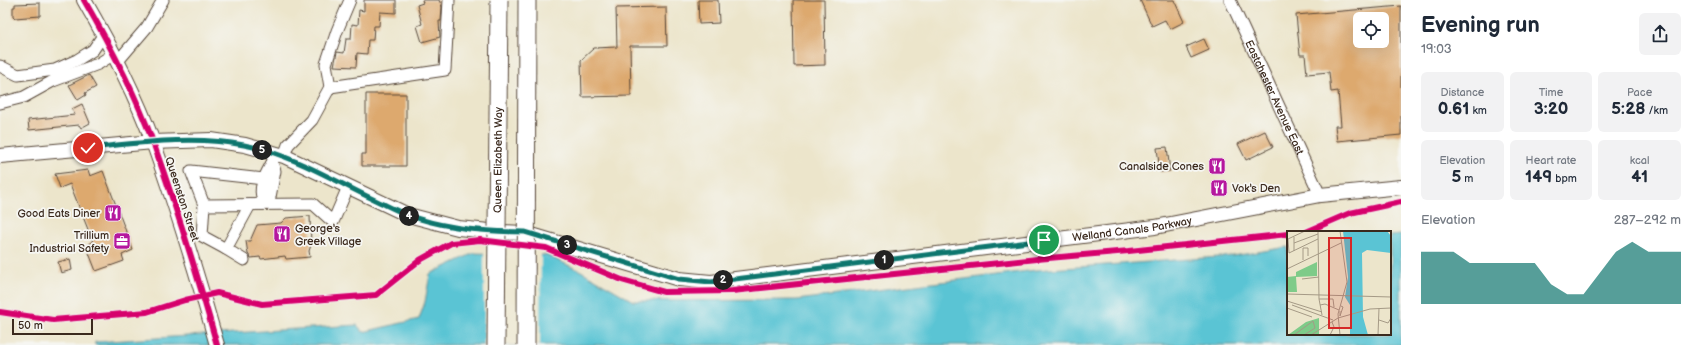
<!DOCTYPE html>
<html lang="en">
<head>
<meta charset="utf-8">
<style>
  body { margin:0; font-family:"Balsamiq Sans",sans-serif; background:#f2f2f3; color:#1f2937; height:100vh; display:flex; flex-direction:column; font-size:15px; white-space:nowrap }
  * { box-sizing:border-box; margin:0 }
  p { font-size:13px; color:#747a83 }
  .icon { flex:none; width:22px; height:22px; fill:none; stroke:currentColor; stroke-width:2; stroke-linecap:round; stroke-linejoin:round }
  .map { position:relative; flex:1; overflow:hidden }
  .drawer { display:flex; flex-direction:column; background:#fff; width:300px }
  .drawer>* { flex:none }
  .controls { position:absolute; left:1353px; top:12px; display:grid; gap:8px }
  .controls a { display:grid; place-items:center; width:36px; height:36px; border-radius:6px; background:#fff; box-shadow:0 4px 16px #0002; font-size:20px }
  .scale { position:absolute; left:12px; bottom:10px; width:81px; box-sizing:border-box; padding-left:4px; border:2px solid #3b2a1e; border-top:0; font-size:11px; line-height:14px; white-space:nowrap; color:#3b2a1e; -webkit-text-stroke:3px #f6f6f2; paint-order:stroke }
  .pin { position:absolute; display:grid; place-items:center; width:34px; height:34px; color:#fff; margin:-17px; border:2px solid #fff; border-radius:50%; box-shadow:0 1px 4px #0007 }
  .km { position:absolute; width:20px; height:20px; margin:-10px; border-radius:50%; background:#222; color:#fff; font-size:11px; line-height:20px; text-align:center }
  .round { display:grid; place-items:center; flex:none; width:42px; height:42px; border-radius:6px; background:#f2f2f3 }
  .summary { display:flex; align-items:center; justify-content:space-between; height:68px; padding:0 20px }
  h1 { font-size:22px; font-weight:600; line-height:30px }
  .figures { display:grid; grid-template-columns:repeat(3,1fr); gap:6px; height:68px; padding:4px 20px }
  .figures div { display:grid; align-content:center; border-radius:6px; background:#f2f2f3; text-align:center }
  .figures b { font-size:17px; font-weight:600 }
  .figures small { font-size:11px; font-weight:400 }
  .figures p { font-size:11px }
  .chart { height:112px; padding:8px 20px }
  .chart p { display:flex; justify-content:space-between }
  .chart svg { width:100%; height:72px; margin-top:4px; fill:#0f766e; opacity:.7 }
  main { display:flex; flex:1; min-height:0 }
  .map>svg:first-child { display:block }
  .water { fill:#5ac4d4; stroke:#4a7779 }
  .pier { fill:#ece5cb }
  .building { fill:#dda96e; fill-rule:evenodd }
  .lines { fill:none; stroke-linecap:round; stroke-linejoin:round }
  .minor-casing { stroke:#564638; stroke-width:13 }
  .major-casing { stroke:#564638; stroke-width:16 }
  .minor { stroke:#fff; stroke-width:11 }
  .major { stroke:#fff; stroke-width:14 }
  .highway-bridge-casing { stroke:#564638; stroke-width:19; stroke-linecap:butt }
  .highway-bridge { stroke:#fff; stroke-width:17 }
  .cycleway-casing { stroke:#f6f6f2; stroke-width:8 }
  .cycleway { stroke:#d6006c; stroke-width:6 }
  .route-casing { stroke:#fff; stroke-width:8 }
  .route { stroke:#0f766e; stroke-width:5 }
  .labels { text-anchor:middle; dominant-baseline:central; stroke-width:3.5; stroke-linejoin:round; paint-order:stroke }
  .street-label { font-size:11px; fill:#3b2a1e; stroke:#f6f6f2 }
  .poi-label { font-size:11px; fill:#3b2a1e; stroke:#f6f6f2; text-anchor:end }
  .inset-road { fill:none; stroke:#a59a86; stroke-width:1 }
  .view { fill:#d62828; fill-opacity:0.15; stroke:#d62828; stroke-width:2 }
  .inset-edge { fill:none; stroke:#3b2a1e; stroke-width:2 }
</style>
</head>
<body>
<main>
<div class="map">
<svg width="1401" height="345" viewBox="0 0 1401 345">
  <rect width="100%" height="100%" fill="#f6f6f2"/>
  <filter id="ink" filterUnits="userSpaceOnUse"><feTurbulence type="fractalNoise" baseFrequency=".025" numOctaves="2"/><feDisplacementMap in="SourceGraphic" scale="8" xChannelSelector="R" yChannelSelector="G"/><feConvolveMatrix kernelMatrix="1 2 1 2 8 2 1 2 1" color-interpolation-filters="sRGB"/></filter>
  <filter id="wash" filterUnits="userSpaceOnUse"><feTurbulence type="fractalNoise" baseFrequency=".012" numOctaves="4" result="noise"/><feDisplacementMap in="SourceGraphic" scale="16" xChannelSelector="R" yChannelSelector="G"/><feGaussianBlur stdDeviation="0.9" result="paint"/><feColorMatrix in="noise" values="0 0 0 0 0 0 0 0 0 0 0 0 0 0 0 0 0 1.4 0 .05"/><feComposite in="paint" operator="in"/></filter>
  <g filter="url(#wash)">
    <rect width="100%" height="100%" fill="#ece5cb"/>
    <path class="water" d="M 1401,235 L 1401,345 L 95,345 L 95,342 L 357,325 L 363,332 L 419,319 L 425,302 L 430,274 L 474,253 L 546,255 L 581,271 L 633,301 L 797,300 L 1036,270 L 1233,256 L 1288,247 L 1288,334 L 1390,334 L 1390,236 Z"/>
    <path class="pier" d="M 484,251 L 541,253 L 540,345 L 484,345 Z"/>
    <g id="blocks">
      <path class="building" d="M 364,0 L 396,0 L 396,13 L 380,12 L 379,26 L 374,26 L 373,40 L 368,40 L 367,54 L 357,53 L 356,67 L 334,66 L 337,52 L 344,53 L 346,39 L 351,39 L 352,24 L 358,25 L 359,10 L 364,11 Z
        M 422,0 L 439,0 L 442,7 L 441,21 L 439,21 L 440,37 L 422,42 L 417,26 L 422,24 L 417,5 L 423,3 Z
        M 698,0 L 718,0 L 719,23 L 699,24 Z
        M 793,0 L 824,0 L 825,65 L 794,66 Z
        M 1140,0 L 1174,0 L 1184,22 L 1170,29 L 1165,20 L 1152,26 Z
        M 40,3 L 40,16 L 15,18 L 13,16 L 13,7 L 15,7 L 15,4 Z
        M 1401,6 L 1401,135 L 1337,141 L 1335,126 L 1341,126 L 1338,91 L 1331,92 L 1329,72 L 1307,74 L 1305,55 L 1300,55 L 1296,15 ZM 1360,19 L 1382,19 L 1382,41 L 1360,41 Z
        M 666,7 L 667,46 L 630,46 L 631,96 L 582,97 L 581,60 L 594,48 L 617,47 L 616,8 Z
        M 1204,39 L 1209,50 L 1191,58 L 1186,47 Z
        M 89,75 L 96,87 L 85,93 L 86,95 L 78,100 L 69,85 Z
        M 366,94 L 406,94 L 406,166 L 362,166 L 362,154 L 366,154 Z
        M 82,104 L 90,123 L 81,128 L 79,125 L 29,130 L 28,120 L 75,115 L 72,109 Z
        M 1265,131 L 1273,147 L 1246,160 L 1238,144 Z
        M 1167,147 L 1170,171 L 1160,172 L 1157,148 Z
        M 88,170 L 90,176 L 103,171 L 133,250 L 122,255 L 124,261 L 96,271 L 87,248 L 90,247 L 89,244 L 93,242 L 70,184 L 60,188 L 55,174 Z
        M 310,216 L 311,245 L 309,251 L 310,257 L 286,259 L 285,256 L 261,259 L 260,257 L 251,258 L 248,254 L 246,241 L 250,241 L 257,225 L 281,223 L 286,218 Z
        M 70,259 L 72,270 L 61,273 L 58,262 Z"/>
    </g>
  </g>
  <g filter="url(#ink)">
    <use href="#blocks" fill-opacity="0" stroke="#564638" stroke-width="1"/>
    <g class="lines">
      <defs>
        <g id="minor">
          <path id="s1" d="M 1230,0 L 1320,195"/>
          <path d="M 118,61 L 147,27 L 163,0"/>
          <path d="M 0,66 L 18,75 L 55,70 L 77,60 L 93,50 L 104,34"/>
          <path d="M 330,87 L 445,70 L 449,0"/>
          <path d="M 0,103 L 24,97 L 53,81 L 98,64 L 114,54"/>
          <path d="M 284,156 L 288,145 L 312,120 L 330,87 L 326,64 L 337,31 L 350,0"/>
          <path d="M 264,179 L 191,171 L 204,205 L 313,204 L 333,222 L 348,187"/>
          <path d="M 263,200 L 270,197 L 275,171 L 272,163"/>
          <path d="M 262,204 L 263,200 C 256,184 271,168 276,154"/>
          <path d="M 204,205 L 202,236 L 226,249"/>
          <path d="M 244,260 L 226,249 L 250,205"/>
        </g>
        <g id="major">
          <path d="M 84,0 C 110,45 135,93 153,142 C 177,209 198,277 217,345"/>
          <path id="s2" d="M 0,156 L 153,142 L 211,140 L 245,145 L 284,156 L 408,215 L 458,228 L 500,232 L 525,233 L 679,279 L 711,282 L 1155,227 L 1320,195 L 1401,187"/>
        </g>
      </defs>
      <use href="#minor" class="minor-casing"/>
      <use href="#major" class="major-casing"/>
      <use href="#minor" class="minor"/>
      <use href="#major" class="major"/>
      <defs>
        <g id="highway-bridge">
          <path id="s3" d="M 496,345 L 499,0"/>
          <path d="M 526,345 L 527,0"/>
        </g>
      </defs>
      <use href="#highway-bridge" class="highway-bridge-casing"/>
      <use href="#highway-bridge" class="highway-bridge"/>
      <defs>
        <path id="cycleway" d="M 84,0 C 110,45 135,93 153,142 C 177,209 198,277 217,345
          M 1306,232 L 1350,213 L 1401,202
          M 0,312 L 53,320 L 147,312 L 185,300 L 217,293 L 262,304 L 376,295 L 420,260 L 451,243 L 480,240 L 546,248 L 622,280 L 664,292 L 732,291 L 1037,259 L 1129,251 L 1288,234"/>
      </defs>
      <use href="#cycleway" class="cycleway-casing"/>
      <use href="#cycleway" class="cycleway"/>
    </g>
  </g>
  <g class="lines" filter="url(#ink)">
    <defs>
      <path id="route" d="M 88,148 C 139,143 193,135 244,145 C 291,154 333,180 375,200 C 386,205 397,211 408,215 C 445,229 486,232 525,232 L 679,279 L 711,282 L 1044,240"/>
    </defs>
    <use href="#route" class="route-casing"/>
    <use href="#route" class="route"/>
  </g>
  <defs>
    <symbol id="restaurant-square" viewBox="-11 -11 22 22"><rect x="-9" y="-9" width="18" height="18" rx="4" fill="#b5179e" stroke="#f6f6f2"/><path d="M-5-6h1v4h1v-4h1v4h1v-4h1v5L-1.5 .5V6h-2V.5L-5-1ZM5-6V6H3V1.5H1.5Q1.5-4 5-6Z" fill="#fff"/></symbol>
    <symbol id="office-square" viewBox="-11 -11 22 22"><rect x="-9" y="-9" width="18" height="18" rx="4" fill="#b5179e" stroke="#f6f6f2"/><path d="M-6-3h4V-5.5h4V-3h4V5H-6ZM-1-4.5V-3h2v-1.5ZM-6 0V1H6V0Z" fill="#fff"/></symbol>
  </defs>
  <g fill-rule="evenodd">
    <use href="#restaurant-square" x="1207" y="156" width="20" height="20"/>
    <use href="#restaurant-square" x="1209" y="178" width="20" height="20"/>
    <use href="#restaurant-square" x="103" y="203" width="20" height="20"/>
    <use href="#restaurant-square" x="272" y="224" width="20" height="20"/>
    <use href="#office-square" x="112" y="231" width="20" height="20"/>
  </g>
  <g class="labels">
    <g class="street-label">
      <text stroke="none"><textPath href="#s1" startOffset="107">Eastchester Avenue East</textPath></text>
      <text stroke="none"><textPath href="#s3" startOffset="185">Queen Elizabeth Way</textPath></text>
      <text transform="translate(182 199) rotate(72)">Queenston Street</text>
      <text stroke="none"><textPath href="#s2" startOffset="1160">Welland Canals Parkway</textPath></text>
    </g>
    <g class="poi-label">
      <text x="1204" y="166">Canalside Cones</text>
      <text x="1232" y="188" text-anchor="start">Vok's Den</text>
      <text x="100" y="213">Good Eats Diner</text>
      <text x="295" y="228" text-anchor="start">George's<tspan x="295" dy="13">Greek Village</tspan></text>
      <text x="109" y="235">Trillium<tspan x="109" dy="13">Industrial Safety</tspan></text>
    </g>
  </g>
  <g transform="translate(1287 231)">
    <rect width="104" height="104" fill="#ece5cb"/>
    <path d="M 30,31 L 30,45 L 9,46 L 10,61 L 0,61 L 0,46 L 9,45 L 9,41 ZM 32,87 L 32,104 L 1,104 L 19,91 Z" fill="#7ecb89"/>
    <path d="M 56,0 L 100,0 L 104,5 L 104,22 L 80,19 L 75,22 L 76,86 L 81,104 L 63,104 L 63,74 L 58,66 L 61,46 Z" fill="#5ac4d4"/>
    <path class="inset-road" d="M 18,0 L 1,8 L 2,22 L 31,8M 31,0 L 32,68 L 35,84M 7,6 L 7,20M 7,12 L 31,3M 16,29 L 16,17 L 21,17 L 21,25M 0,38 L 54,12M 15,48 L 32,46M 0,63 L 104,66M 32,68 L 46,68 L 47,76M 0,70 L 35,81M 5,74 L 46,89M 33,74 L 38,73 L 52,79M 0,77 L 25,86M 53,80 L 53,85 L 56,76 L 54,75M 92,89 L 101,92 L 104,87M 7,104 L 26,90 L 28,97 L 17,104M 24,104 L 51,87 L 83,78 L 104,77M 43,104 L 47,96 L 45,91M 53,104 L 51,83 L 60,51 L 53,0M 91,104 L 92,77"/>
    <path class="view" d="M 42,7 L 64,7 L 64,97 L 42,97 Z"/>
    <rect width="104" height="104" class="inset-edge"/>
  </g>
</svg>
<div class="controls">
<a><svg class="icon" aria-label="locate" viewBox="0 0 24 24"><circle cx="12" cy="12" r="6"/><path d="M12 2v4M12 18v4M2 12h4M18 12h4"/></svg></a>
</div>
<div class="scale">50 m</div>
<div class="pin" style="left:1044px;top:240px;background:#1e9e55"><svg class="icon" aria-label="arrive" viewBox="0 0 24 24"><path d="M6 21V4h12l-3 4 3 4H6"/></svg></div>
<div class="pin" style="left:88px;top:148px;background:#d93025"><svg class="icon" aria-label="check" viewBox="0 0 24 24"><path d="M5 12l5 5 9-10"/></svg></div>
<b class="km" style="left:884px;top:260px">1</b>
<b class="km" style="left:723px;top:280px">2</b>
<b class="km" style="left:567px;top:245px">3</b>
<b class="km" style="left:409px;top:216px">4</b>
<b class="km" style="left:262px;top:150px">5</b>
</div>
<section class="drawer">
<div class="summary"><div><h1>Evening run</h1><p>19:03</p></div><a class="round"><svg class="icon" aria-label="share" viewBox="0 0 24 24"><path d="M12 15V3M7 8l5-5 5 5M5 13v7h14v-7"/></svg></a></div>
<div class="figures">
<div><p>Distance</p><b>0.61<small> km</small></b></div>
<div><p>Time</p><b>3:20</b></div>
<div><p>Pace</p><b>5:28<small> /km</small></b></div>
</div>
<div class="figures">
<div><p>Elevation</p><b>5<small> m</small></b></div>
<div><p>Heart rate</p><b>149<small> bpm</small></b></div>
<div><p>kcal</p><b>41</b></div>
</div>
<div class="chart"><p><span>Elevation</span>287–292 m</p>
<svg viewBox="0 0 160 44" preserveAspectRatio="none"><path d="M0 44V12L10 12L20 12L30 19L40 19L50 19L60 19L70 19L80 32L90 38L100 38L110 25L120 12L130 6L140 12L150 12L160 12V44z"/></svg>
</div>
</section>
</main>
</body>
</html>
